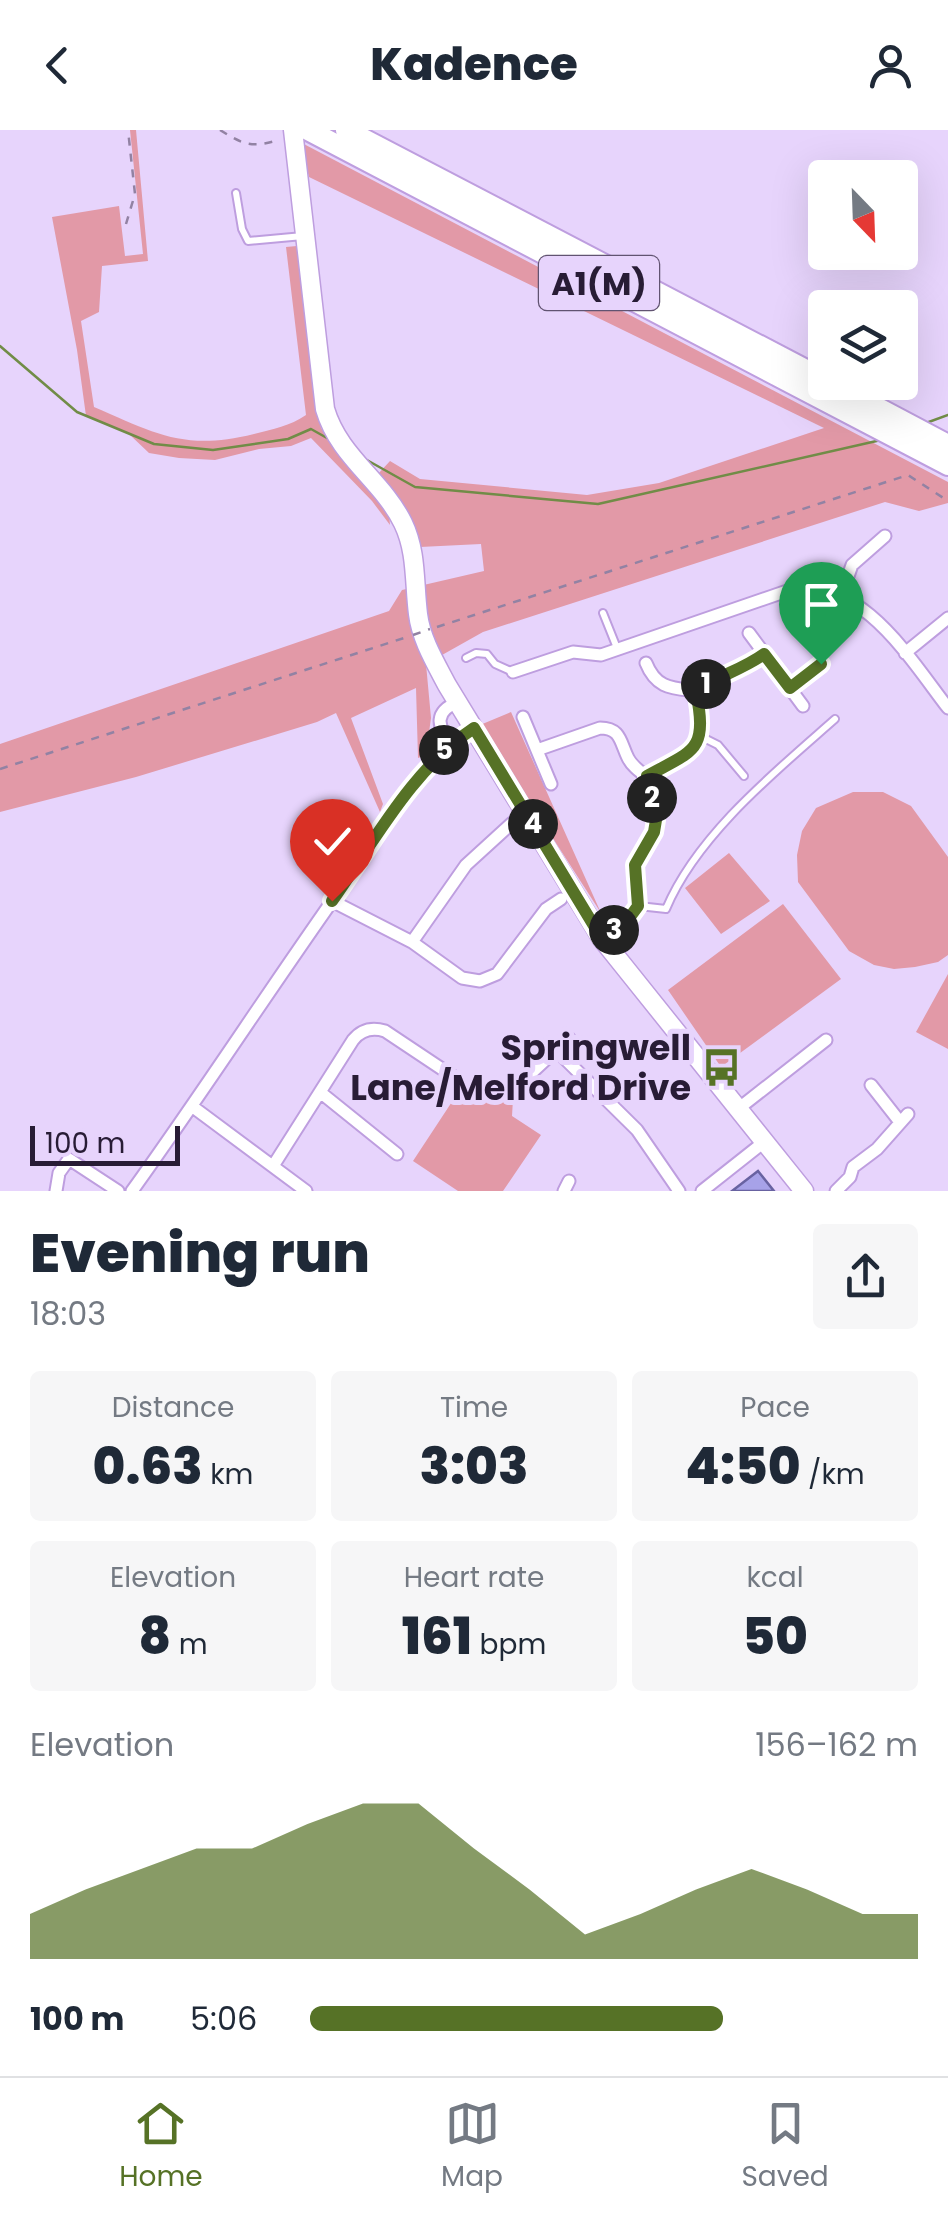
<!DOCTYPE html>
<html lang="en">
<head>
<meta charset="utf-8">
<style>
  body { margin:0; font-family:Poppins,sans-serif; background:#f6f6f7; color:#1f2937; height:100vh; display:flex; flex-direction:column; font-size:38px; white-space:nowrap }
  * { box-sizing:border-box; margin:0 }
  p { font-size:32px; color:#747a83 }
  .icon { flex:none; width:55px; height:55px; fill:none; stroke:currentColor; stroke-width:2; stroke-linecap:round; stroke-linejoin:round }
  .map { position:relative; height:1061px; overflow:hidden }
  .details { display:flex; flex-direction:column; background:#fff; flex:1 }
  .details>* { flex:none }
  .needle { width:65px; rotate:157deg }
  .controls { position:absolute; left:808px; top:30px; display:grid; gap:20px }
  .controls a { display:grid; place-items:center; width:110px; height:110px; border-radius:10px; background:#fff; box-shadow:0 10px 40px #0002; font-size:50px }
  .scale { position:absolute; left:30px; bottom:25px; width:150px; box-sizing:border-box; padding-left:10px; border:5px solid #281c35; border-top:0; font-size:28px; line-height:35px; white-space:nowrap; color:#281c35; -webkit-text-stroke:8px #e7d4fc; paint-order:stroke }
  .pin { position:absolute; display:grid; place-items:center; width:85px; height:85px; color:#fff; margin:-102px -42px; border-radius:50% 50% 50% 0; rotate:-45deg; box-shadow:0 0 10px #0007 }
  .pin .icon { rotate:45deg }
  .km { position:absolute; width:50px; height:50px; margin:-25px; border-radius:50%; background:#222; color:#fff; font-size:28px; line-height:50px; text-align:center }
  .round { display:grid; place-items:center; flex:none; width:105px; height:105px; border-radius:10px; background:#f6f6f7 }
  .summary { display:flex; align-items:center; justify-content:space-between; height:170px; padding:0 30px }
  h1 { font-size:55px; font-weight:800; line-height:75px }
  .metrics { display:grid; grid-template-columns:repeat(3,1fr); gap:15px; height:170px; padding:10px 30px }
  .metrics div { display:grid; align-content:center; border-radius:10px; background:#f6f6f7; text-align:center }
  .metrics b { font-size:50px; font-weight:800 }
  .metrics small { font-size:28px; font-weight:400 }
  .metrics p { font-size:28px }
  .chart { height:280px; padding:20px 30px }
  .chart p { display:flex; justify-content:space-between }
  .chart svg { width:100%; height:180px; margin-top:10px; fill:#567226; opacity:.7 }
  ul { padding:0 30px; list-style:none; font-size:32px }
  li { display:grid; grid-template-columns:160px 120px 1fr; align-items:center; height:75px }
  li i { height:25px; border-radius:12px; background:#567226 }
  header { display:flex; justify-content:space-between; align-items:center; height:130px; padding:0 30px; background:#fff; font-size:45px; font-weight:800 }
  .tabs { display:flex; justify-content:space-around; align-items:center; height:140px; border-top:2px solid #e0e1e3; background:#fff; font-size:28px; color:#747a83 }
  .tabs a { display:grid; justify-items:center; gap:5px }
  .tabs .on { color:#567226 }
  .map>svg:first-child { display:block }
  .green { fill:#e299a7 }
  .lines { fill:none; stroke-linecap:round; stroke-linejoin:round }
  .stream { stroke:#718c47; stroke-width:2.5 }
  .building { fill:#a7a2e8; stroke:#6862a1; stroke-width:2.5 }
  .lane-casing { stroke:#be9edf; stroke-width:10 }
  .street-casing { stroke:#be9edf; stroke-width:15 }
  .secondary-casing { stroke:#be9edf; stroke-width:21 }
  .highway-casing { stroke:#be9edf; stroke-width:24 }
  .path { stroke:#9282a3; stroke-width:2.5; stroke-dasharray:8 8; stroke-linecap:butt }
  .lane { stroke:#fff; stroke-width:6 }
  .street { stroke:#fff; stroke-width:11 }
  .secondary { stroke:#fff; stroke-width:18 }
  .highway { stroke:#fff; stroke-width:20 }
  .path-bridge { stroke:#9282a3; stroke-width:2.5; stroke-dasharray:8 8; stroke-linecap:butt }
  .route-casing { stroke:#fff; stroke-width:20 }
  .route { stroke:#567226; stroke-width:12 }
  .labels { text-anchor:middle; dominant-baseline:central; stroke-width:10; stroke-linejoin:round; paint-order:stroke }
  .shield { fill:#e7d4fc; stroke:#615371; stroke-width:2.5 }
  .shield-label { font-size:32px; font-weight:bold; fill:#281c35 }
  .poi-label { font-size:35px; font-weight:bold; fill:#281c35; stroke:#e7d4fc; text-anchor:end }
</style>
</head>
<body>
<header><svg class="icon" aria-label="back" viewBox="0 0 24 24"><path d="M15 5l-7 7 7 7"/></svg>Kadence<svg class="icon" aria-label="person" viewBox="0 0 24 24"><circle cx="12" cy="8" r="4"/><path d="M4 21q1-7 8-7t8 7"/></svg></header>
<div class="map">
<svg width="948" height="1061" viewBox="0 0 948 1061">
  <rect width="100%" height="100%" fill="#e7d4fc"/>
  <path class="green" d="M 130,0 L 136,0 L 148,131 L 102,136 L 99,182 L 81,191 L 94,277 C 156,304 185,321 254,304 C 273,299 290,296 306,285 L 286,117 L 297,116 L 321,298 L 389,384 L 390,395 L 372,371 L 311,308 L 291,316 L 259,319 L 215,330 L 179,328 L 149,323 L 129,304 L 86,286 L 77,220 L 52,87 L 119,76 L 125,126 L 143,124 Z
    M 300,12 L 948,352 L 948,373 L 919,381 L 885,372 L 483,502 L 426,534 L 431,588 L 426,625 L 418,628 L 416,558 L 351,588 L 383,674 L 380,682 L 336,583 L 317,592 L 136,647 L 0,682 L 0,614 L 389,481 L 402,460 L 484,441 L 481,414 L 420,417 L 401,377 L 378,344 L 390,331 L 420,349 L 587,365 L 659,353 L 824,298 L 309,47 Z
    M 511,582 L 601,783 L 480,595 Z
    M 853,662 L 883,662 L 911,676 L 948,727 L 948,825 L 938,832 L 915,837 L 894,839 L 874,835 L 849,821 L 798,752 L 797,725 L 802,701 L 816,678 Z
    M 729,723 L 770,771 L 721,804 L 685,758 Z
    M 783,774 L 841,849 L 721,937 L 668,860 Z
    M 948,844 L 948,919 L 916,902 Z
    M 463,955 L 493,974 L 507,962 L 513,969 L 512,986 L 541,1005 L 503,1061 L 458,1061 L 413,1031 Z"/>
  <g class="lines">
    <path class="stream" d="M 0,216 L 77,282 L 154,314 L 213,320 L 288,309 L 311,299 L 327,308
      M 926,293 L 948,285
      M 365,329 L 415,357 L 598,374 L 881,310"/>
  </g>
  <path class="building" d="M 758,1041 L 774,1061 L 732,1061 Z"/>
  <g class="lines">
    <defs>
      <path id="lane" d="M 236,63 L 242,99 L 248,111 L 303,106
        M 603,483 L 617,518
        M 466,528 L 476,523 L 487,524 L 495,534 L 513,542
        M 700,606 L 718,615 L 744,646
        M 639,776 L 666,779 C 697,705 776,641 835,589"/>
      <path id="street" d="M 841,466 L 852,435 L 885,406
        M 749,503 L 803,576
        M 905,523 L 948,488
        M 646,533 C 656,558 671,558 695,561 C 717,546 742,540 764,524
        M 513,542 L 573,522 L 601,525 L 787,461 C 859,443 910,529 948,578
        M 790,559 L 821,533
        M 523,587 L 551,654
        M 453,612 C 435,597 435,581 458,572
        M 537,620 L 600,598 C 621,598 620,612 628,628 C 632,636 639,641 647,647
        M 332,771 L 412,812 L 462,848 L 480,851 L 497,844 L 546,779 L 561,769
        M 602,809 L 627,791 L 638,776 L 635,735 L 653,702 L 656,690 L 647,647 C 694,621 709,622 695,561
        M 412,812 L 466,735 L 512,693
        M 556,920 L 637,1000 L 679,1061
        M 871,955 L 900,992
        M 513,960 L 569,908
        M 320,962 L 397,1024
        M 193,977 L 306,1061
        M 738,979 L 826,910
        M 273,1036 L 353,910 C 361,900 372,897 385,901 L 460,951
        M 56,1061 L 59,1043 L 69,1029 L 118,1061
        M 132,1061 C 209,954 280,843 357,736 C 392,687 423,632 474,598
        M 564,1061 L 569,1051
        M 702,1061 L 764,1012
        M 836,1061 L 850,1047 L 853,1037 L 877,1019 L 908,984"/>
      <path id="secondary" d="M 293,0 L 325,279 C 339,327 382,350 403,393 C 417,422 414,452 418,484 C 421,509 435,532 447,555 L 602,809 L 804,1061"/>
      <path id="highway" d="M 308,0 L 948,335
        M 346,0 L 825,250
        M 829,252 L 948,315"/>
    </defs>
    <use href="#lane" class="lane-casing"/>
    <use href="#street" class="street-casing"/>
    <use href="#secondary" class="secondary-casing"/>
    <use href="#highway" class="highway-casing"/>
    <path class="path" d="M 220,0 C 244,15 251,18 279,10
      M 126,94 L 135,64 L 128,0
      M 437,497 L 908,345 L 948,371
      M 0,639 L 407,507"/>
    <use href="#lane" class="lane"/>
    <use href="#street" class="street"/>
    <use href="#secondary" class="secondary"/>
    <use href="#highway" class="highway"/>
    <path class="path-bridge" d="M 413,505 L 430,499"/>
  </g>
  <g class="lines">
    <defs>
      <path id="route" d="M 332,771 C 374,712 412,639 474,598 L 602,809 L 627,791 L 638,776 L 635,735 L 654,702 L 656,690 L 647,646 C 694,620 708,622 696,561 C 717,546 742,540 764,524 L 790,558 L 821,534"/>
    </defs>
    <use href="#route" class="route-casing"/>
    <use href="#route" class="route"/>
  </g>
  <defs>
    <symbol id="bus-bare" viewBox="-9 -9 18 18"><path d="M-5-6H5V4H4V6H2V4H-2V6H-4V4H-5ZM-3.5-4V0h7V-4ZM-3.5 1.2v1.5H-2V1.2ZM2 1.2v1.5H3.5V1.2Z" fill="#567226" stroke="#e7d4fc" stroke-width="2.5" paint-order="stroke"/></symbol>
  </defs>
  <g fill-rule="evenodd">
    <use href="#bus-bare" x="694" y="910" width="55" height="55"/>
  </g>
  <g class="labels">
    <rect class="shield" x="539" y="126" width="120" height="54" rx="8"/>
    <g class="shield-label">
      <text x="599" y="153">A1(M)</text>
    </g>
    <g class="poi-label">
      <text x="691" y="917">Springwell<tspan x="691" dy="40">Lane/Melford Drive</tspan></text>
    </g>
  </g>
</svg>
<div class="controls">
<a><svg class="needle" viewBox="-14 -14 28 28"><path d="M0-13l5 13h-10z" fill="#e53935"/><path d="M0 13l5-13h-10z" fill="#747a83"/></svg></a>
<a><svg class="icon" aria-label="layers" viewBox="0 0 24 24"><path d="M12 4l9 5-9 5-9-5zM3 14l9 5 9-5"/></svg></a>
</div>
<div class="scale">100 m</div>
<div class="pin" style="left:821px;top:534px;background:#1e9e55"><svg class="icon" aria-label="arrive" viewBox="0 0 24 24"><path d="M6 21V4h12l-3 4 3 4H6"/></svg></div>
<div class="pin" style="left:332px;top:771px;background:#d93025"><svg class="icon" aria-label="check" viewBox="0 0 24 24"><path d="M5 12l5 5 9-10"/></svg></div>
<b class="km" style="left:706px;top:554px">1</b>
<b class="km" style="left:652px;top:668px">2</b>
<b class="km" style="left:614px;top:800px">3</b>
<b class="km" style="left:533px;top:694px">4</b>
<b class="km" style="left:444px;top:620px">5</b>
</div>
<section class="details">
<div class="summary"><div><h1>Evening run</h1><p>18:03</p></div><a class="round"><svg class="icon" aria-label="share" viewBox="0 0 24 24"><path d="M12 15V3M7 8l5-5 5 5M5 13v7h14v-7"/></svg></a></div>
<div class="metrics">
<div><p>Distance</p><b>0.63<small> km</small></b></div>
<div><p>Time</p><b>3:03</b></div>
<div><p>Pace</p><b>4:50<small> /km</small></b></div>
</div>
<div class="metrics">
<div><p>Elevation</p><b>8<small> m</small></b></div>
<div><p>Heart rate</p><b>161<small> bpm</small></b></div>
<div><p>kcal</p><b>50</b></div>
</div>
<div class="chart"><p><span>Elevation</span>156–162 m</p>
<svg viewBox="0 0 160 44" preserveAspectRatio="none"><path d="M0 44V33L10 27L20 22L30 17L40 17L50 11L60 6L70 6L80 17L90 27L100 38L110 33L120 27L130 22L140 27L150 33L160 33V44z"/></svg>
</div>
<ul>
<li><b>100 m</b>5:06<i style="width:68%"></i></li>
</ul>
</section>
<nav class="tabs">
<a class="on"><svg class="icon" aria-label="home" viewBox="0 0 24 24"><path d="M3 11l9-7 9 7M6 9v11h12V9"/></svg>Home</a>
<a><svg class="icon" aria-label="map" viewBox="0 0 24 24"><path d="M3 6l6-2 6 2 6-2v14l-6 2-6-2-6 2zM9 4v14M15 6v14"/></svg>Map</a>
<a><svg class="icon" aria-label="saved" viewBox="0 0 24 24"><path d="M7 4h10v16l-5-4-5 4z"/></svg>Saved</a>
</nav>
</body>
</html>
